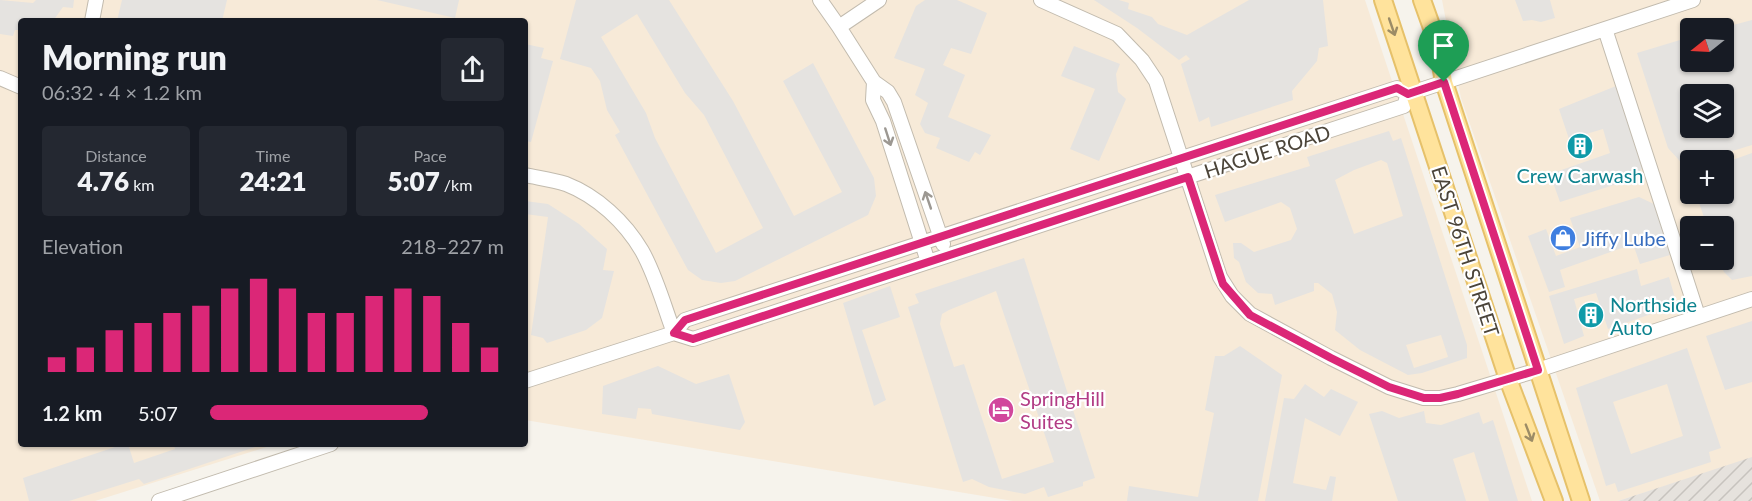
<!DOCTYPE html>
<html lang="en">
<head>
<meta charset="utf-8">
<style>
  body { margin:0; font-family:Lato,sans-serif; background:#242831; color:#f1f3f6; height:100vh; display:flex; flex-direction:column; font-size:22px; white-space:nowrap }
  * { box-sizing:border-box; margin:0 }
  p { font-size:20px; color:#9ea1a6 }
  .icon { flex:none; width:33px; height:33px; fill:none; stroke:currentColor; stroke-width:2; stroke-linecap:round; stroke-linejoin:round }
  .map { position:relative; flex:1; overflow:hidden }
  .details { position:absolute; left:18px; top:18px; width:510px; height:429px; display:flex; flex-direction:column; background:#171b24; border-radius:6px; box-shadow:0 2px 4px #0004 }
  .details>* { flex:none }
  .needle { width:39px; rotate:252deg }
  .buttons { position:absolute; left:1680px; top:18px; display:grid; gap:12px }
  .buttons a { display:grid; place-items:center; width:54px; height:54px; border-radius:6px; background:#171b24; box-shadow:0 2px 4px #0004; font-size:30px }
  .pin { position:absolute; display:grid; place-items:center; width:51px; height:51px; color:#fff; margin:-62px -26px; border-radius:50% 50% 50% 0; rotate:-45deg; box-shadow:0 0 6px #0007 }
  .pin .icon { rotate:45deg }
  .round { display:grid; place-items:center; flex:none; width:63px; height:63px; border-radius:6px; background:#242831 }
  .head { display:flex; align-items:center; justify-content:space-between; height:102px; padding:0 24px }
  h1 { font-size:33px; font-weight:800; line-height:45px }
  .stats { display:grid; grid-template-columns:repeat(3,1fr); gap:9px; height:102px; padding:6px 24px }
  .stats div { display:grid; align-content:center; border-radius:6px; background:#242831; text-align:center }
  .stats b { font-size:26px; font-weight:800 }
  .stats small { font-size:16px; font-weight:400 }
  .stats p { font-size:16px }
  .chart { height:168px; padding:12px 24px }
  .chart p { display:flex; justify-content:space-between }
  .chart svg { width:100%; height:108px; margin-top:6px; stroke:#db2777; stroke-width:6 }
  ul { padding:0 24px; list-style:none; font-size:20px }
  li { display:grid; grid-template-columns:96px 72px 1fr; align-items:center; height:45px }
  li i { height:15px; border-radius:8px; background:#db2777 }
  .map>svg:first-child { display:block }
  .commercial { fill:#f7ead8; fill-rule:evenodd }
  .industrial { fill:url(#industrial-furrows) }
  .parking { fill:#e5e3e0; fill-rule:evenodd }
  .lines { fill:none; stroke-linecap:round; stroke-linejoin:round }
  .minor-casing { stroke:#c2bbae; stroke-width:16 }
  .major-casing { stroke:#e6c16a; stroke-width:20 }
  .minor { stroke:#fff; stroke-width:14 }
  .major { stroke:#ffe39c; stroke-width:16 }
  .oneway { stroke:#9c8c66 }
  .oneway2 { stroke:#9c9892 }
  .route-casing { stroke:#fff; stroke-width:12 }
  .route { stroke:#db2777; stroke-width:8 }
  .labels { text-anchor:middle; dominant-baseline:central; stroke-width:4.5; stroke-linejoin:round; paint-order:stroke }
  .street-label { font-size:20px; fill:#4b4439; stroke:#fff }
  .culture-label { font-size:20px; fill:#0d838f; stroke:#fff }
  .shop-label { font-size:20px; fill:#366cbe; stroke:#fff; text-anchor:start }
  .hotel-label { font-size:20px; fill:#b23c85; stroke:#fff; text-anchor:start }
</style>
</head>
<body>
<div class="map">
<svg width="1752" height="501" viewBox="0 0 1752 501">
  <defs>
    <pattern id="industrial-furrows" width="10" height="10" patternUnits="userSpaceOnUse" patternTransform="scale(1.5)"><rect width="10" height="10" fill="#e6e2dd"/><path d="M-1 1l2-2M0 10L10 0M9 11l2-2" fill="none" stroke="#c7c3be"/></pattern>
  </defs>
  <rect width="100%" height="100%" fill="#f6f3ec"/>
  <path class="commercial" d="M 0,0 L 1365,0 L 1532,501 L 1013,501 L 525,420 L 525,21 L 21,21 L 21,444 L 276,444 L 95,501 L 0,501 Z
    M 1442,0 L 1752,0 L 1752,458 L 1618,501 L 1600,501 L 1461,98 ZM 1690,28 L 1724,28 L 1724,62 L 1690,62 ZM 1690,94 L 1724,94 L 1724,128 L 1690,128 ZM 1690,160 L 1724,160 L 1724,194 L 1690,194 ZM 1690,226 L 1724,226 L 1724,260 L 1690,260 Z"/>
  <path class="industrial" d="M 1752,457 L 1752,501 L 1618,501 Z"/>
  <path class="parking" d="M 0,0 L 33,3 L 36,0 L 74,0 L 73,8 L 63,7 L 53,21 L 21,21 L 21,30 L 15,30 L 13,36 L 0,34 Z
    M 122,0 L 227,0 L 222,21 L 117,21 Z
    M 377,0 L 459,0 L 455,18 Z
    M 576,0 L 669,0 L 733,101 L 794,216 L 842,192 L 783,81 L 813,63 L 874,178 L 876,196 L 868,215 L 735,281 L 721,283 L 702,280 L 688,270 L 615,135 L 620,132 L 607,110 L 600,81 L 591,68 L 560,59 ZM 637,14 L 685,93 L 704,115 L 763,228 L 716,253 L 655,138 L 646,113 L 601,37 Z
    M 925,0 L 957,0 L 987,13 L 971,54 L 951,48 L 943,65 L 965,75 L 948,117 L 991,135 L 980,155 L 975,152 L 969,162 L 936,148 L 940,138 L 925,133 L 920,124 L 928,103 L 915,95 L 925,69 L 894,58 L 916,6 Z
    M 1094,0 L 1119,0 L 1129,3 L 1128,9 L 1152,17 L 1158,24 L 1187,35 L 1249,0 L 1323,0 L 1328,46 L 1319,48 L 1317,61 L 1292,91 L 1293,100 L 1211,127 L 1209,117 L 1199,122 L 1181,64 L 1190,59 L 1186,55 L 1179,60 L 1137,28 Z
    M 1515,0 L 1550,0 L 1555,18 L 1541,22 L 1532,20 L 1523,21 Z
    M 1752,20 L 1752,145 L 1703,160 L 1690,160 L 1690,167 L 1687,169 L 1668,148 L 1637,53 L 1690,37 L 1690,62 L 1724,62 L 1724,28 L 1722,28 ZM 1690,94 L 1724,94 L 1724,128 L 1690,128 Z
    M 525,44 L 544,48 L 541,58 L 553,61 L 531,142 L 525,141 Z
    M 1074,46 L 1120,64 L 1116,74 L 1118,92 L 1126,99 L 1099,161 L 1070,149 L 1095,89 L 1061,76 Z
    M 1616,86 L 1642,168 L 1636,178 L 1560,202 L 1550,174 L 1610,153 L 1603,129 L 1569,139 L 1559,109 Z
    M 1389,131 L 1393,141 L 1401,138 L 1467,345 L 1467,358 L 1422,373 L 1408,375 L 1360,350 L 1335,330 L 1337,312 L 1332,294 L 1318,283 L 1314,283 L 1314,291 L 1275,305 L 1272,294 L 1258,293 L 1246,282 L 1239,262 L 1234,258 L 1233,243 L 1241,243 L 1254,252 L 1291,240 L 1297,229 L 1290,208 L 1281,202 L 1225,222 L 1215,195 L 1310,166 L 1307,157 ZM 1381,160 L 1387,163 L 1403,216 L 1354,234 L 1335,180 L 1354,170 ZM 1441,335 L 1448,357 L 1414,368 L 1406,345 Z
    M 1752,153 L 1752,276 L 1732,280 L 1724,272 L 1718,260 L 1724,260 L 1724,226 L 1707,226 L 1696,194 L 1724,194 L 1724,163 Z
    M 1639,197 L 1656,205 L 1670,255 L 1640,264 L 1633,244 L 1560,270 L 1565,287 L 1549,292 L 1528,236 L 1546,229 L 1556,256 L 1580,247 L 1570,218 Z
    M 525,201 L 548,204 L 579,224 L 607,249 L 603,270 L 614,271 L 602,318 L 586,330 L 547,343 L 543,338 L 531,335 L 548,217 L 525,214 Z
    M 1024,258 L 1095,478 L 1083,482 L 1083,486 L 1048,497 L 1044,487 L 1025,494 L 989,487 L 972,479 L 963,482 L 908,307 L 919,303 L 915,294 ZM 996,291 L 1054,462 L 1002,479 L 964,364 L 954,367 L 940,324 L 942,314 L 949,310 Z
    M 1637,269 L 1641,286 L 1669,277 L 1677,305 L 1608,329 L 1596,293 L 1574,299 L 1584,336 L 1564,344 L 1549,296 Z
    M 890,286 L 900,317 L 862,330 L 886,400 L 874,406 L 843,303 Z
    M 1752,321 L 1752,382 L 1725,390 L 1706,336 Z
    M 1240,346 L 1282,375 L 1258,501 L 1127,501 L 1129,486 L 1198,497 L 1214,413 L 1205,410 L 1215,356 L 1224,356 Z
    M 1687,348 L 1721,448 L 1709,452 L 1711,462 L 1618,492 L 1615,483 L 1606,486 L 1576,388 ZM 1667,384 L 1683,436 L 1631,454 L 1613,402 Z
    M 658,366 L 696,384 L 729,374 L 745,422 L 740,430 L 652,414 L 651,409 L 638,408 L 636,419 L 602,414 L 603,386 Z
    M 1305,384 L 1324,397 L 1331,389 L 1358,402 L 1340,436 L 1305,418 L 1293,483 L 1326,490 L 1330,476 L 1336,477 L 1332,501 L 1265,501 L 1284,398 L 1294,399 Z
    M 1382,411 L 1399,418 L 1424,411 L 1426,423 L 1441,425 L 1479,412 L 1483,424 L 1493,420 L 1518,501 L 1489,501 L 1474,452 L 1453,459 L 1466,501 L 1398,501 L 1369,414 Z
    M 115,444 L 128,444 L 134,463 L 175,449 L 174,444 L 264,444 L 144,484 L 139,479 L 69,501 L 29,501 L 23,478 L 115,447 Z"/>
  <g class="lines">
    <defs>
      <path id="minor" d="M 820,0 L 839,27 L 874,82 L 888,92 L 894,102 L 943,244
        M 1041,0 L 1117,34 L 1142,60 L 1156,81 L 1220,277 L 1232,296 L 1250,314 L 1331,358 L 1389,387 L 1424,398 L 1440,398 L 1458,394 L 1538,370 L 1752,299
        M 92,21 L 96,0
        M 839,27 L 879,0
        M 1605,29 L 1698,316
        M 0,78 L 21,87
        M 874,82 L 873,100 L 883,121 L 928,262
        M 525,175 C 539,178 553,180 566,184 C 597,196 625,222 642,251 C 656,276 664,306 674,333
        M 674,333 L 693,339 L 1404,106 L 1408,94
        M 525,381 L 674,333 L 685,320 L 1397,88 L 1408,94 L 1693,0
        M 159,501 L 331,444"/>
      <path id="major" d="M 1383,0 L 1508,379 L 1554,501
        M 1422,0 L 1437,42 L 1444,82 L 1459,128 L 1581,501"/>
    </defs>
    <use href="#minor" class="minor-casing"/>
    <use href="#major" class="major-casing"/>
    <use href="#minor" class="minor"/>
    <use href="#major" class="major"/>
  </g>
  <defs><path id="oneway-shaft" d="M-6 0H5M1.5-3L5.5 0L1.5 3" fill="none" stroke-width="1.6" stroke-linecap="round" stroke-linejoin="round" transform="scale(1.5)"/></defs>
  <g class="oneway">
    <use href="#oneway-shaft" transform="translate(1392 27) rotate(71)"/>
    <use href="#oneway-shaft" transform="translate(1529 433) rotate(69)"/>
  </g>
  <g class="oneway2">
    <use href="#oneway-shaft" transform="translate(888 137) rotate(72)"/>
    <use href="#oneway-shaft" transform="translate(928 200) rotate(-109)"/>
  </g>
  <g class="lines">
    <defs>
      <path id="route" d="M 1444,82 L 1538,370 L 1458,394 L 1440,398 L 1424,398 L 1389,387 L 1331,358 L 1250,315 L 1223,284 L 1188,177 L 693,339 L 674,333 L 685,320 L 1397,88 L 1408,94 Z"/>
    </defs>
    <use href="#route" class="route-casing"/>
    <use href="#route" class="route"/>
  </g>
  <defs>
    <symbol id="building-disc" viewBox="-11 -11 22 22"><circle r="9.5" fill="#0f9aa8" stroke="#fff"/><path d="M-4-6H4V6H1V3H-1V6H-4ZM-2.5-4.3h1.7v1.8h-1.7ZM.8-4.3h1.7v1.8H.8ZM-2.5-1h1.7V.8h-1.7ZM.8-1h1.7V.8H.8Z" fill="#fff"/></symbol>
    <symbol id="shop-disc" viewBox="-11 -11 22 22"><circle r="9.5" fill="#3f7fe0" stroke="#fff"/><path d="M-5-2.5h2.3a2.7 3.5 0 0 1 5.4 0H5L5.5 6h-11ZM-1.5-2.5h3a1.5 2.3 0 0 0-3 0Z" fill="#fff"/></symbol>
    <symbol id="hotel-disc" viewBox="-11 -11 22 22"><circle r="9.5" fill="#d1479c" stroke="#fff"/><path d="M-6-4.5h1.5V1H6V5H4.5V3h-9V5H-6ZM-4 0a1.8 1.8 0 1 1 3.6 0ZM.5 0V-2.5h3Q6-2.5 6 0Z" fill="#fff"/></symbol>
  </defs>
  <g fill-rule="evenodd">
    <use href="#building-disc" x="1565" y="131" width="30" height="30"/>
    <use href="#shop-disc" x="1548" y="223" width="30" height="30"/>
    <use href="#building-disc" x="1576" y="300" width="30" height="30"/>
    <use href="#hotel-disc" x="986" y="395" width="30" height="30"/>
  </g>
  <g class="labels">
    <g class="street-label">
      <text transform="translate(1267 151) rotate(-18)">HAGUE ROAD</text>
      <text transform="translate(1466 251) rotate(72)">EAST 96TH STREET</text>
    </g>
    <g class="culture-label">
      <text x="1580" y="175">Crew Carwash</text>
      <text x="1610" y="304" text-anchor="start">Northside<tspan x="1610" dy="23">Auto</tspan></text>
    </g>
    <g class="shop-label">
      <text x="1582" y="238">Jiffy Lube</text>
    </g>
    <g class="hotel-label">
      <text x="1020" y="398">SpringHill<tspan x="1020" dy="23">Suites</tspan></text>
    </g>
  </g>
</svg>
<div class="buttons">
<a><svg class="needle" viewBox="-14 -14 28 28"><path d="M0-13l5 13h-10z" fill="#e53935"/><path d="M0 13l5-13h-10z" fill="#9ea1a6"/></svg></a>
<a><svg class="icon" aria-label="layers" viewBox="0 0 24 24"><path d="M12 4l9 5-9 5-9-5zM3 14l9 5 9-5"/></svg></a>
<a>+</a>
<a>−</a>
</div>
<div class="pin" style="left:1444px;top:82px;background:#1e9e55"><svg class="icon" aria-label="arrive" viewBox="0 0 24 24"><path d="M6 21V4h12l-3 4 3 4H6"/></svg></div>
<section class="details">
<div class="head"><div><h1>Morning run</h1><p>06:32 · 4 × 1.2 km</p></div><a class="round"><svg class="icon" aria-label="share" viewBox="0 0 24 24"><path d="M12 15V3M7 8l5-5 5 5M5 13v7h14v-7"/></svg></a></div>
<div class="stats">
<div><p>Distance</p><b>4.76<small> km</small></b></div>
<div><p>Time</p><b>24:21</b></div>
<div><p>Pace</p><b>5:07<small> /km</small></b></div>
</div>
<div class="chart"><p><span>Elevation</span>218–227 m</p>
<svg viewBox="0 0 160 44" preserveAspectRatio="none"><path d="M5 44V38M15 44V34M25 44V27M35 44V24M45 44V20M55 44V17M65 44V10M75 44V6M85 44V10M95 44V20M105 44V20M115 44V13M125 44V10M135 44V13M145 44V24M155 44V34"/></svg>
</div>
<ul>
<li><b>1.2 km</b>5:07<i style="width:74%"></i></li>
</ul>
</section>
</div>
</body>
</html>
